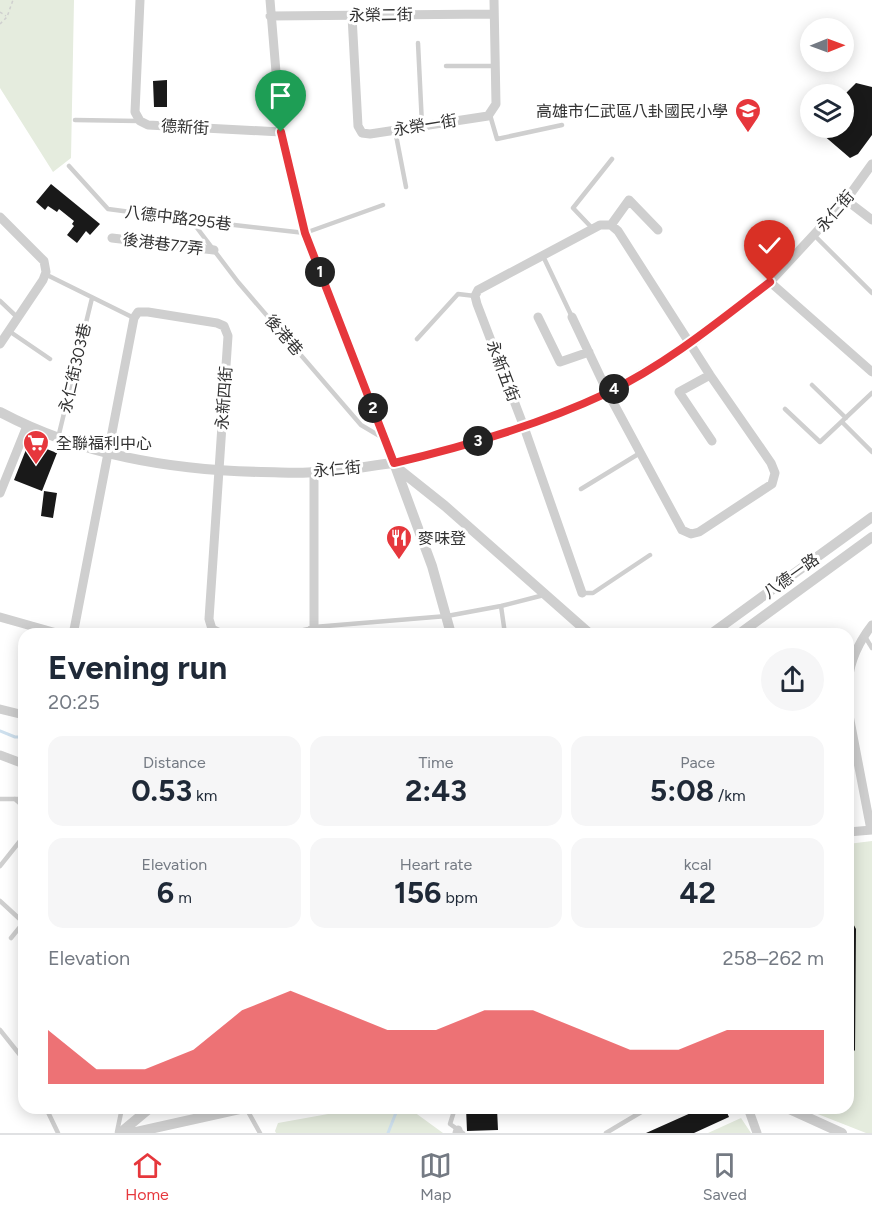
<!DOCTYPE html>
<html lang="en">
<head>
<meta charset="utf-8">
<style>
  body { margin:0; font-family:Figtree,"Noto Sans TC",sans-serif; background:#f6f6f7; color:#1f2937; height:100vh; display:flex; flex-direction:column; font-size:22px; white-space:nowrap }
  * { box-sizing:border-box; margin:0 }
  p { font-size:20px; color:#747a83 }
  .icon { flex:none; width:33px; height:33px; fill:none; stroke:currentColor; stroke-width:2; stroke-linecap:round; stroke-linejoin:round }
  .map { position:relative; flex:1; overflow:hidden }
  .drawer { position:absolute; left:18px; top:628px; width:836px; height:486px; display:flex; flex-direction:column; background:#fff; border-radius:18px; box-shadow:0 3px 15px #0003 }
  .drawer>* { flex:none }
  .needle { width:39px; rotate:89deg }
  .controls { position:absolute; left:800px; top:18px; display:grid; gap:12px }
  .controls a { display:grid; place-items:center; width:54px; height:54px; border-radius:50%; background:#fff; box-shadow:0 3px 15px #0003; font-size:30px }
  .pin { position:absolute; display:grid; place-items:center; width:51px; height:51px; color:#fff; margin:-62px -26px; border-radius:50% 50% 50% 0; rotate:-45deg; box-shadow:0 0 6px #0007 }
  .pin .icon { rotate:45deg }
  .km { position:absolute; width:30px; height:30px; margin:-15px; border-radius:50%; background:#222; color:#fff; font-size:16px; line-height:30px; text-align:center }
  .round { display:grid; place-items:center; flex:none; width:63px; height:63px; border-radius:32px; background:#f6f6f7 }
  .head { display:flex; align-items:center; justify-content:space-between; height:102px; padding:0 30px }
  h1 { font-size:33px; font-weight:700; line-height:45px }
  .metrics { display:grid; grid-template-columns:repeat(3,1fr); gap:9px; height:102px; padding:6px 30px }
  .metrics div { display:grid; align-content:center; border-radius:15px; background:#f6f6f7; text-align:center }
  .metrics b { font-size:30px; font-weight:700 }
  .metrics small { font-size:16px; font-weight:400 }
  .metrics p { font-size:16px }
  .chart { height:168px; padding:12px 30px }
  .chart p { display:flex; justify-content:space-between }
  .chart svg { width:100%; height:108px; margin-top:6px; fill:#e6373c; opacity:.7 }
  .menu { display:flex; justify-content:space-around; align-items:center; height:84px; border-top:2px solid #e0e1e3; background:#fff; font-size:16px; color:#747a83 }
  .menu a { display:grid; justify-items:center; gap:3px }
  .menu .on { color:#e6373c }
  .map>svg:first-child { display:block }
  .green { fill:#e5ecde }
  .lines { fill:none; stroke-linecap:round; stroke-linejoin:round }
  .stream { stroke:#cee0ee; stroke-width:3 }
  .building { fill:#191919 }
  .path { stroke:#cfcfcf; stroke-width:1.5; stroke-dasharray:3 3; stroke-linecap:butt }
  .service { stroke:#cfcfcf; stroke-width:4.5 }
  .minor { stroke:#cfcfcf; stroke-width:9 }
  .tertiary { stroke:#cfcfcf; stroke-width:10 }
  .route-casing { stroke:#fff; stroke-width:12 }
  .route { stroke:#e6373c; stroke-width:8 }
  .labels { text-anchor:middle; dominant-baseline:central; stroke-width:6; stroke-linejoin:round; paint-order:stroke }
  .street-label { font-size:16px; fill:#323232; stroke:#fff }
  .poi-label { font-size:16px; fill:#323232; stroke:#fff; text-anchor:start }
</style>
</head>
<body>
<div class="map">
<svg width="872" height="1133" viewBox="0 0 872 1133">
  <rect width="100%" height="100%" fill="#fff"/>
  <path class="green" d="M 0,0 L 74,0 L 71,158 L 53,172 L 0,88 Z
    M 872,841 L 872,1133 L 866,1133 L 805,1109 L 848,1108 L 848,844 Z
    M 410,1109 L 443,1133 L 276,1133 L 275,1131 L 278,1123 L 356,1109 Z
    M 741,1118 L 751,1133 L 708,1133 Z"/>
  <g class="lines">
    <path class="stream" d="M 0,731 L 15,737 L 24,737
      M 388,1133 L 397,1110"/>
  </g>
  <path class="building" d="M 167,80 L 167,107 L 154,107 L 153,81 Z
    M 856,83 L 872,87 L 872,135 L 858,154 L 850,158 L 815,128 L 843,128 L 843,96 Z
    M 51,184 L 100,224 L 90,235 L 86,231 L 77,243 L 67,235 L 74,226 L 72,224 L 74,221 L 59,209 L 57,212 L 48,206 L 45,210 L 36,202 Z
    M 29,442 L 57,453 L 42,491 L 14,480 Z
    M 44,491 L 57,493 L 53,518 L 41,516 Z
    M 848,914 L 856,929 L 855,1050 L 848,1058 Z
    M 466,1108 L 497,1108 L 498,1130 L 467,1131 Z
    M 702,1108 L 725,1108 L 729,1117 L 694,1133 L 646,1133 Z"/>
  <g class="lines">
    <path class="path" d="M 0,12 L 6,16
      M 0,24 L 7,17 L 13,0"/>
    <path class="service" d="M 418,43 L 422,125
      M 446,66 L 495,66
      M 490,115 L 497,139 L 562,125
      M 75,120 L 138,121
      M 395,130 L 406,187
      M 69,166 L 108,209 L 191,220 L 305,233 L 383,205
      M 191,220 L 238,282 L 361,425 L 383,438
      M 592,228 L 573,208 L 612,159
      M 814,235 L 872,293
      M 543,256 L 572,317
      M 45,274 L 134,318
      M 0,301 L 18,318
      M 9,331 L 50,359
      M 417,339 L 458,294 L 475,296
      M 812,385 L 846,418
      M 785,409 L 820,442 L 872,393
      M 842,422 L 872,452
      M 58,438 L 92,298
      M 581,489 L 640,453
      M 582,593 L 593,593 L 650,555
      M 501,606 L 505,634
      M 314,627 L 447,616 L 501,606 L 544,595
      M 864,635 L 872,648
      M 0,799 L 24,799
      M 15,799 L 24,807
      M 0,866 L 24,836
      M 0,901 L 24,923
      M 11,938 L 24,922
      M 0,1030 L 20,1055 L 24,1063
      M 46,1108 L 58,1133
      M 246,1108 L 260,1133
      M 455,1108 L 450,1124 L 463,1133
      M 117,1132 L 122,1108
      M 606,1133 L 648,1108"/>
    <path class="minor" d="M 140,0 L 135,112 L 140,121 L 148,125 L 281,132
      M 270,0 L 281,132 L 305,233 L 394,463 L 449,450 L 524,427 L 608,393 L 691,344 L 770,282 L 846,200 L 872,164
      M 270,16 L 493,14
      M 352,16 L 358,126 L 362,133 L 370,134 L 488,116 L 496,104 L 494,0
      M 846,200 L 872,220
      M 0,217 L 44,261 L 46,272 L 43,280 L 0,344
      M 611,225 L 629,200 L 658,230
      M 112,238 L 214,250
      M 770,282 L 872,372
      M 538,317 L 560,362 L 589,352
      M 572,317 L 608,393 L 682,530 L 691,534 L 699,532 L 772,484 L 775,473 L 771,463 L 710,375 L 618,231 L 611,225 L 600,225 L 478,290 L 475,296 L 477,304 L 524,427 L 582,593
      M 710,375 L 679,392 L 712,441
      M 0,493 L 27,426
      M 0,617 L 60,634
      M 69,634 L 74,630 L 134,318 L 138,312 L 148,312 L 217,323 L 224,326 L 228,336 L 209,619 L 212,629 L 222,634 L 301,633 L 310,631 L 314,627 L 314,473
      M 848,688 C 848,665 858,643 872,625
      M 0,709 L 24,715
      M 848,710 L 871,830
      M 0,755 L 24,764
      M 848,832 L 872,830
      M 748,1108 L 757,1133
      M 457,1133 L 458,1130"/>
    <path class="tertiary" d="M 0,412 C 81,455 170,470 261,472 C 280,472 298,474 316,472 C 342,471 368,466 394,463 L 432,566 L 451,634
      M 396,467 L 445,506 L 590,634
      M 711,634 L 872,517
      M 739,634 L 872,537
      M 787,1108 L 842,1133
      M 120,1133 L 150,1108
      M 132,1133 L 244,1108"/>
  </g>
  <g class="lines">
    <defs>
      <path id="route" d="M 281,132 L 305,233 L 394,463 C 467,446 539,425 607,393 C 667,364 718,322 770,282"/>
    </defs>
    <use href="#route" class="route-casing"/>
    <use href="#route" class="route"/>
  </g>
  <defs>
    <symbol id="school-pin" viewBox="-11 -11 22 30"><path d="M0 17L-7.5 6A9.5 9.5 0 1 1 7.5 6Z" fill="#e6373c" stroke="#fff"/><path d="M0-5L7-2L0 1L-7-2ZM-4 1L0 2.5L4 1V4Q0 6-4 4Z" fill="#fff"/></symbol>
    <symbol id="supermarket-pin" viewBox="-11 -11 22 30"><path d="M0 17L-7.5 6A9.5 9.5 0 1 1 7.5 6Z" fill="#e6373c" stroke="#fff"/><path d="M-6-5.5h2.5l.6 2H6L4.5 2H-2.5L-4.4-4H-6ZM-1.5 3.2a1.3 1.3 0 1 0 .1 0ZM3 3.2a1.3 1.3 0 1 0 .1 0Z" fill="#fff"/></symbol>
    <symbol id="restaurant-pin" viewBox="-11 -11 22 30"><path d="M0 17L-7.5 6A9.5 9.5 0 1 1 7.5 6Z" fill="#e6373c" stroke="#fff"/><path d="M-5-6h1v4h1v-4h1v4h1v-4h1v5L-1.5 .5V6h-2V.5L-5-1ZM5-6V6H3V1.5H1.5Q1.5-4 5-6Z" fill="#fff"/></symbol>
  </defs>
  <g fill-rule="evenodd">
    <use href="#school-pin" x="733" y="96" width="30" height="40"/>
    <use href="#supermarket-pin" x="21" y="428" width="30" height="40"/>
    <use href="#restaurant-pin" x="384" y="523" width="30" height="40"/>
  </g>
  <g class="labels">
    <g class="street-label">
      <text transform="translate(381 15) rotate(-1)">永榮二街</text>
      <text transform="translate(425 125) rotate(-9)">永榮一街</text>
      <text transform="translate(185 127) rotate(3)">德新街</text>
      <text transform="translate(835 211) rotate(-49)">永仁街</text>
      <text transform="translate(178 218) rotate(7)">八德中路295巷</text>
      <text transform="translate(163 244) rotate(7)">後港巷77弄</text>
      <text transform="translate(284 335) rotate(49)">後港巷</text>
      <text transform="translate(75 368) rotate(-77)">永仁街303巷</text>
      <text transform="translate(503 371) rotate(69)">永新五街</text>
      <text transform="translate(224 398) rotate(-86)">永新四街</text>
      <text transform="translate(337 469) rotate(-5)">永仁街</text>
      <text transform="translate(791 576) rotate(-36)">八德一路</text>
    </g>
    <g class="poi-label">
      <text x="728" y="111" text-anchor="end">高雄市仁武區八卦國民小學</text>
      <text x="56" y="443">全聯福利中心</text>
      <text x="418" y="538">麥味登</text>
    </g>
  </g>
</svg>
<div class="controls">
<a><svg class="needle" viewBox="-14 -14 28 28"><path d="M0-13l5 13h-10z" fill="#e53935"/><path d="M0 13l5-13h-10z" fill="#747a83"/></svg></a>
<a><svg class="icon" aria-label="layers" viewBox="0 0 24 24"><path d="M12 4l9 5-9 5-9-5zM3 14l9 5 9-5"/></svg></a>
</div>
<div class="pin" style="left:281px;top:132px;background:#1e9e55"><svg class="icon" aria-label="arrive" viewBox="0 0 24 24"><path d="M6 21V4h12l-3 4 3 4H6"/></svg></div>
<div class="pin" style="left:770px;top:282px;background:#d93025"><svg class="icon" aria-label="check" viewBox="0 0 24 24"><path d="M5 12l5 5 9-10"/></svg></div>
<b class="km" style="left:320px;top:272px">1</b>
<b class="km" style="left:373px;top:408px">2</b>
<b class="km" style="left:478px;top:441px">3</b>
<b class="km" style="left:614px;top:389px">4</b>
<section class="drawer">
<div class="head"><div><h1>Evening run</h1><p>20:25</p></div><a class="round"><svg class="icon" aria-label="share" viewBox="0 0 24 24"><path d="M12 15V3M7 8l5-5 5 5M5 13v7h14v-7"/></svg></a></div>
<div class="metrics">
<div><p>Distance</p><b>0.53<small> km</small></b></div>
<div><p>Time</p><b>2:43</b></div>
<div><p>Pace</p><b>5:08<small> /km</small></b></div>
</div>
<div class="metrics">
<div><p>Elevation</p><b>6<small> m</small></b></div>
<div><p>Heart rate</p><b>156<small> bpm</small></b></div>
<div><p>kcal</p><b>42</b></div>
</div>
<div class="chart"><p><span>Elevation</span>258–262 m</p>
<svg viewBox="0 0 160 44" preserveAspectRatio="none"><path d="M0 44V22L10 38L20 38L30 30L40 14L50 6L60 14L70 22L80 22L90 14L100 14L110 22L120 30L130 30L140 22L150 22L160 22V44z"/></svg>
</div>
</section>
</div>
<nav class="menu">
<a class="on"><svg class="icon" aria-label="home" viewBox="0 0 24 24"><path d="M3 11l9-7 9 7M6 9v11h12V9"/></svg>Home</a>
<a><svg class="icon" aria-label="map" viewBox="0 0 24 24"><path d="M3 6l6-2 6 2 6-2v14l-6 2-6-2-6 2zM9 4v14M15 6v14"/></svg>Map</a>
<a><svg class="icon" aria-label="saved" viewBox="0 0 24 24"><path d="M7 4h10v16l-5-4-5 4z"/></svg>Saved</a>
</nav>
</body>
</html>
